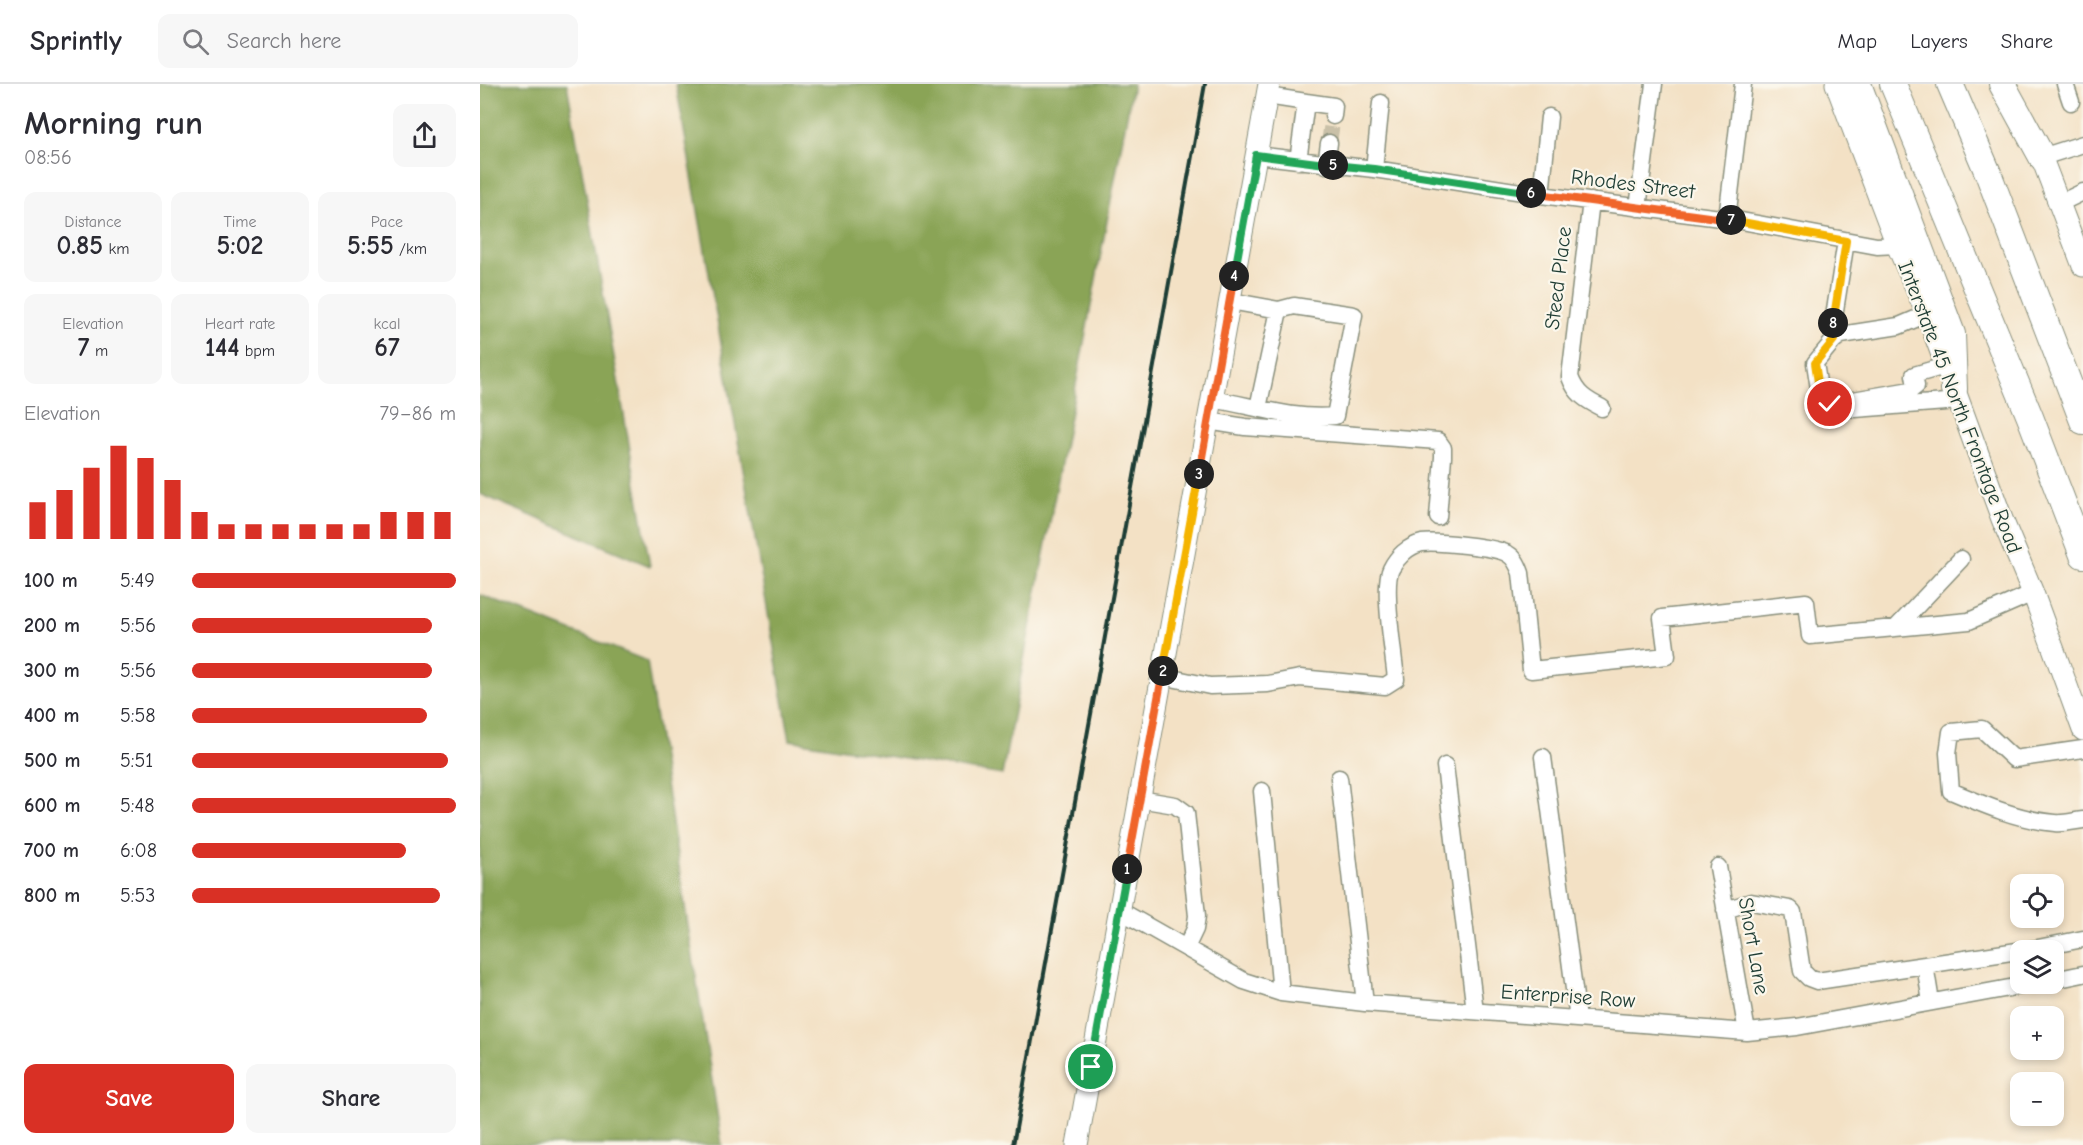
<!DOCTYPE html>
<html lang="en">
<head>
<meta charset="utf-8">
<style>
  body { margin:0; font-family:"Comic Neue",sans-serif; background:#f7f7f7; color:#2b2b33; height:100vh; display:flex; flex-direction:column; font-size:22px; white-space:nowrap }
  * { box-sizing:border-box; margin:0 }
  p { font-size:20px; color:#7c7c81 }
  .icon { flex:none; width:33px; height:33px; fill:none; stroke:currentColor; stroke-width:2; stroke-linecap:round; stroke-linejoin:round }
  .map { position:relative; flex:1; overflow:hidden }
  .drawer { display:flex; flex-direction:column; background:#fff; width:480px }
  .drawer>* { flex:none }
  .buttons { position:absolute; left:1530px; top:790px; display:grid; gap:12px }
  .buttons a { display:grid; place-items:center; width:54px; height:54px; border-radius:12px; background:#fff; box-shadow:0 3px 9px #0003; font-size:30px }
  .pin { position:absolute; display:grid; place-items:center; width:51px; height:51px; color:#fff; margin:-26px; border:3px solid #fff; border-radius:50%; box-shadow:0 2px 6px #0007 }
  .km { position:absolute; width:30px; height:30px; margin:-15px; border-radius:50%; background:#222; color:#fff; font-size:16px; line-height:30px; text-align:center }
  .round { display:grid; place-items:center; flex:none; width:63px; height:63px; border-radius:12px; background:#f7f7f7 }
  .overview { display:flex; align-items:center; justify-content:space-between; height:102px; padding:0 24px }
  h1 { font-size:33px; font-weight:800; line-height:45px }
  .figures { display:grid; grid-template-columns:repeat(3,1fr); gap:9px; height:102px; padding:6px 24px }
  .figures div { display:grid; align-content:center; border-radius:12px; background:#f7f7f7; text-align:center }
  .figures b { font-size:26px; font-weight:800 }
  .figures small { font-size:16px; font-weight:400 }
  .figures p { font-size:16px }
  .chart { height:168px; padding:12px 24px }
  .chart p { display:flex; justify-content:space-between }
  .chart svg { width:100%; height:108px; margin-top:6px; stroke:#d93025; stroke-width:6 }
  .primary-button { display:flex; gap:12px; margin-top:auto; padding:12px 24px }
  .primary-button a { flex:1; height:69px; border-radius:12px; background:#d93025; color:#fff; font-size:24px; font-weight:800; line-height:69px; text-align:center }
  .primary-button a+a { background:#f7f7f7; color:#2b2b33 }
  ul { padding:0 24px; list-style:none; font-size:20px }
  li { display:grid; grid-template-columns:96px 72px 1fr; align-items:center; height:45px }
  li i { height:15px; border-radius:8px; background:#d93025 }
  header { display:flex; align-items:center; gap:36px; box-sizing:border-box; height:84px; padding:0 30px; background:#fff; border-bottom:2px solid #e1e1e2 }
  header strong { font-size:28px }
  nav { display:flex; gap:33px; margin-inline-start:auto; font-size:21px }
  .search { width:420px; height:54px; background:#f7f7f7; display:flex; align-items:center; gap:15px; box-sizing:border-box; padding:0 21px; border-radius:12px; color:#7c7c81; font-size:22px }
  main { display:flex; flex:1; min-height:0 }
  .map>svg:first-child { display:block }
  .forest { fill:#8aa456; stroke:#547045; stroke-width:1.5 }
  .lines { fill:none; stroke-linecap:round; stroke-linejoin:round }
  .minor-tunnel { stroke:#c9c0a8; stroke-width:16; stroke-dasharray:16 8; stroke-linecap:butt }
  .minor-casing { stroke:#898f7c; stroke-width:19 }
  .major-casing { stroke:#898f7c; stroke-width:23 }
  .highway-casing { stroke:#898f7c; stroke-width:28 }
  .minor { stroke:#fff; stroke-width:16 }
  .major { stroke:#fff; stroke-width:21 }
  .highway { stroke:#fff; stroke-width:26 }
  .rail { stroke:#1f3d34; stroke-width:4 }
  .split-1-casing { stroke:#fff; stroke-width:12 }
  .split-2-casing { stroke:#fff; stroke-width:12 }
  .split-3-casing { stroke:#fff; stroke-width:12 }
  .split-4-casing { stroke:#fff; stroke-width:12 }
  .split-5-casing { stroke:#fff; stroke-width:12 }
  .split-6-casing { stroke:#fff; stroke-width:12 }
  .split-7-casing { stroke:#fff; stroke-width:12 }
  .split-8-casing { stroke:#fff; stroke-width:12 }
  .split-9-casing { stroke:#fff; stroke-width:12 }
  .split-1 { stroke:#22a559; stroke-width:8 }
  .split-2 { stroke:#f0652b; stroke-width:8 }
  .split-3 { stroke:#f5b400; stroke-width:8 }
  .split-4 { stroke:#f0652b; stroke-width:8 }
  .split-5 { stroke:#22a559; stroke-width:8 }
  .split-6 { stroke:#22a559; stroke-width:8 }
  .split-7 { stroke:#f0652b; stroke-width:8 }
  .split-8 { stroke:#f5b400; stroke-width:8 }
  .split-9 { stroke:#f5b400; stroke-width:8 }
  .labels { text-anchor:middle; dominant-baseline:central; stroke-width:4.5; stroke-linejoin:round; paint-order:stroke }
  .street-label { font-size:21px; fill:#1f3d34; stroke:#fbf7ec }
</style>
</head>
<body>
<header>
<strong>Sprintly</strong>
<div class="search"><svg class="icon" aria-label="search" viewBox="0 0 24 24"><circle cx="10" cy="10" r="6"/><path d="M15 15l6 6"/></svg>Search here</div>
<nav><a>Map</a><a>Layers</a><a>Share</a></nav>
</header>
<main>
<section class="drawer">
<div class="overview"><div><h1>Morning run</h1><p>08:56</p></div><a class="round"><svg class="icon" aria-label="share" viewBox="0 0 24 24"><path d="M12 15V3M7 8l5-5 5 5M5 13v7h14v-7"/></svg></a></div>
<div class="figures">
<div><p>Distance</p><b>0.85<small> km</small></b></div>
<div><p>Time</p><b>5:02</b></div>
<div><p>Pace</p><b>5:55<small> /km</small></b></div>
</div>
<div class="figures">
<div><p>Elevation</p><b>7<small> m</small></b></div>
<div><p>Heart rate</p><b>144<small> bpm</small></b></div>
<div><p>kcal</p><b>67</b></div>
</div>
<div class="chart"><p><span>Elevation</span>79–86 m</p>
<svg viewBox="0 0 160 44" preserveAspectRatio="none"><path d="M5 44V29M15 44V24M25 44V15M35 44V6M45 44V11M55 44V20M65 44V33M75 44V38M85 44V38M95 44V38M105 44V38M115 44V38M125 44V38M135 44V33M145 44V33M155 44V33"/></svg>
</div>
<ul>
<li><b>100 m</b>5:49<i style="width:100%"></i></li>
<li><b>200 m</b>5:56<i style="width:91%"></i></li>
<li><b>300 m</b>5:56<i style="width:91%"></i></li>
<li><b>400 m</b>5:58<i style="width:89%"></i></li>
<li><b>500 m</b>5:51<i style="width:97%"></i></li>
<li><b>600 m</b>5:48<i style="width:100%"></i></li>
<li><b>700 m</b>6:08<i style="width:81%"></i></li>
<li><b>800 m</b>5:53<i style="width:94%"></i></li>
</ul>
<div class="primary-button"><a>Save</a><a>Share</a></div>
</section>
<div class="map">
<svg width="1603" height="1061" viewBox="0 0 1603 1061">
  <rect width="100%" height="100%" fill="#fbf7ec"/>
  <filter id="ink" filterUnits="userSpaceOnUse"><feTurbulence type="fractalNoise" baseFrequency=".0167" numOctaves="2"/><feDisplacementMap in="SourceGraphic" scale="12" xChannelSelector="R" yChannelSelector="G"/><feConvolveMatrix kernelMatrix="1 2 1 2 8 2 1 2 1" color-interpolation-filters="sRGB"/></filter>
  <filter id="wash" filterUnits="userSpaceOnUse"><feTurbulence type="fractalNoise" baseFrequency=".008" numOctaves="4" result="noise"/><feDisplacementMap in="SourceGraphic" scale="24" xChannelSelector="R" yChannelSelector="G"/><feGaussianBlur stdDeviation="1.35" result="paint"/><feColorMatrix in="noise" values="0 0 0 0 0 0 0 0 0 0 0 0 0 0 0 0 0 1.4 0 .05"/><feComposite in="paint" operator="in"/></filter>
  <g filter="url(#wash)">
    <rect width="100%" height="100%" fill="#f3e1c5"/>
    <path class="forest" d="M 0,0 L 87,0 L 170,482 L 0,410 Z
      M 196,0 L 653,0 L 522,691 L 310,656 Z
      M 0,511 L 167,577 L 242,1061 L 0,1061 Z"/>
  </g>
  <g filter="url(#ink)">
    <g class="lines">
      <path class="minor-tunnel" d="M 849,59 L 853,32"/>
      <defs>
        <path id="minor" d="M 1585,0 L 1591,18
          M 787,12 L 826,18 L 818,77
          M 826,18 L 854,22 L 853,32
          M 776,71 L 894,85 L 1061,111 L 1256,136 L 1397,162 L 1417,161
          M 1562,73 L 1603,60
          M 846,81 L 849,59
          M 894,85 L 901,19
          M 1061,111 L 1069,33
          M 1111,117 L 1090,293 C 1096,310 1106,316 1122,324
          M 1578,120 L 1603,108
          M 1158,124 L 1174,0
          M 1247,135 L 1263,0
          M 1447,230 L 1419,242 L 1361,251 L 1354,256 L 1335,279 L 1340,311 L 1350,320 L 1431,306 L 1436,302 L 1434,291 L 1465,282
          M 1354,256 L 1352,245 L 1366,157
          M 732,315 C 774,322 812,336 855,332 L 874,231 L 814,222 L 799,226 L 750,217
          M 778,324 L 799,226
          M 1375,325 L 1479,317
          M 728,337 L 765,343 L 958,357 L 963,364 L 963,373 L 958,433
          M 1417,543 L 1481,475
          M 682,592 L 730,602 L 788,600 L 820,594 L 905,602 L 916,595 C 914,572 902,502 911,485 C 917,473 928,462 942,459 C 955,457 1017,463 1028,470 C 1035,474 1038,481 1041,489 L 1051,586 L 1187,572 L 1182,534 L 1326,518 L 1330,552 L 1489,537 L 1553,509
          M 1603,665 L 1534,675 L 1502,645 L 1471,648 L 1468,669 L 1471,707 C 1504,721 1539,736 1575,739 C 1584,740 1594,737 1603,736
          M 1063,673 L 1098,935
          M 965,682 L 995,927
          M 859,694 L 885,919
          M 782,707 L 801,909
          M 659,715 L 695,721 L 706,729 L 717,832 L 715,845 L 706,864
          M 1238,783 L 1267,948
          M 639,826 L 764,897 L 801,909 L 885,919 L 1267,948 L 1317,943 L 1551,900
          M 1245,826 L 1271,818 L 1310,825 L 1313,828 L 1322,887 L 1329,894 L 1337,897 L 1445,881
          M 1553,865 L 1603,855
          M 1574,896 L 1603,890
          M 1451,918 L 1445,881 L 1544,866 L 1553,865 L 1553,867"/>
        <path id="major" d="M 1356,0 L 1417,161 L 1447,230 L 1522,435 L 1553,509 L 1603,646
          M 1556,59 L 1603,182
          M 597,1061 L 789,0"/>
        <path id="highway" d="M 1378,0 L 1472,250 L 1474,305
          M 1413,0 L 1550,333 L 1603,471
          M 1470,0 L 1508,89 L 1603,337
          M 1522,0 L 1562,73"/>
      </defs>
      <use href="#minor" class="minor-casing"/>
      <use href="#major" class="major-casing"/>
      <use href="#highway" class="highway-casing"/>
      <use href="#minor" class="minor"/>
      <use href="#major" class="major"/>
      <use href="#highway" class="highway"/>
      <path class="rail" d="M 533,1061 L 725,0"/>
    </g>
  </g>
  <g class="lines" filter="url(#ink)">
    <defs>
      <path id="split-1" d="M 611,983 L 647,785"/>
      <path id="split-2" d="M 647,785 L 683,587"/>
      <path id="split-3" d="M 683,587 L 719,390"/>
      <path id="split-4" d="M 719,390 L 754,192"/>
      <path id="split-5" d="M 754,192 L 776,71 L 853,81"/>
      <path id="split-6" d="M 853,81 L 894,85 L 1051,109"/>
      <path id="split-7" d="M 1051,109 L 1251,136"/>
      <path id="split-8" d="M 1251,136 L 1366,157 L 1353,239"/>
      <path id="split-9" d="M 1350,320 L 1340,311 L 1335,279 L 1354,256 L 1353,239"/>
    </defs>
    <use href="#split-1" class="split-1-casing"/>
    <use href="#split-2" class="split-2-casing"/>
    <use href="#split-3" class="split-3-casing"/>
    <use href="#split-4" class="split-4-casing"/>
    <use href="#split-5" class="split-5-casing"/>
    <use href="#split-6" class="split-6-casing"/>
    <use href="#split-7" class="split-7-casing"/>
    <use href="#split-8" class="split-8-casing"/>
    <use href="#split-9" class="split-9-casing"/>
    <use href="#split-1" class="split-1"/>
    <use href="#split-2" class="split-2"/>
    <use href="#split-3" class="split-3"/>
    <use href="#split-4" class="split-4"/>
    <use href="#split-5" class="split-5"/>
    <use href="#split-6" class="split-6"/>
    <use href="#split-7" class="split-7"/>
    <use href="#split-8" class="split-8"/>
    <use href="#split-9" class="split-9"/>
  </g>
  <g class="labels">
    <g class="street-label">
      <text transform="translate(1153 100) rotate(7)">Rhodes Street</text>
      <text transform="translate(1078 194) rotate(-83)">Steed Place</text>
      <text transform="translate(1480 323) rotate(69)">Interstate 45 North Frontage Road</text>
      <text transform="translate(1274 862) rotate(80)">Short Lane</text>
      <text transform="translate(1088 912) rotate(4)">Enterprise Row</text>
    </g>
  </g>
</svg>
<div class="buttons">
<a><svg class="icon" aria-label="locate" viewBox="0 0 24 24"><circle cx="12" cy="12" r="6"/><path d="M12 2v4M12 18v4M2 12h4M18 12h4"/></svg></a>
<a><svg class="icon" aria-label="layers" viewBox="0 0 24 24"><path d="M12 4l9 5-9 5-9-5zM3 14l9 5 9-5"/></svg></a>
<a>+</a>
<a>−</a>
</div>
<div class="pin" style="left:611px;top:983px;background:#1e9e55"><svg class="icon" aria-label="arrive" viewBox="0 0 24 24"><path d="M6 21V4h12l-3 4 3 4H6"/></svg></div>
<div class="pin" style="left:1350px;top:320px;background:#d93025"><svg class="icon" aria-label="check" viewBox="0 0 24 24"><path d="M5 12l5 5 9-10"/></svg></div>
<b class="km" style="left:647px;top:785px">1</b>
<b class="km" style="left:683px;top:587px">2</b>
<b class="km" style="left:719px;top:390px">3</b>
<b class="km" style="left:754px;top:192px">4</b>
<b class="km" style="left:853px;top:81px">5</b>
<b class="km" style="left:1051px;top:109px">6</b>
<b class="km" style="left:1251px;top:136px">7</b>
<b class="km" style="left:1353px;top:239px">8</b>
</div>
</main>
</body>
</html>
